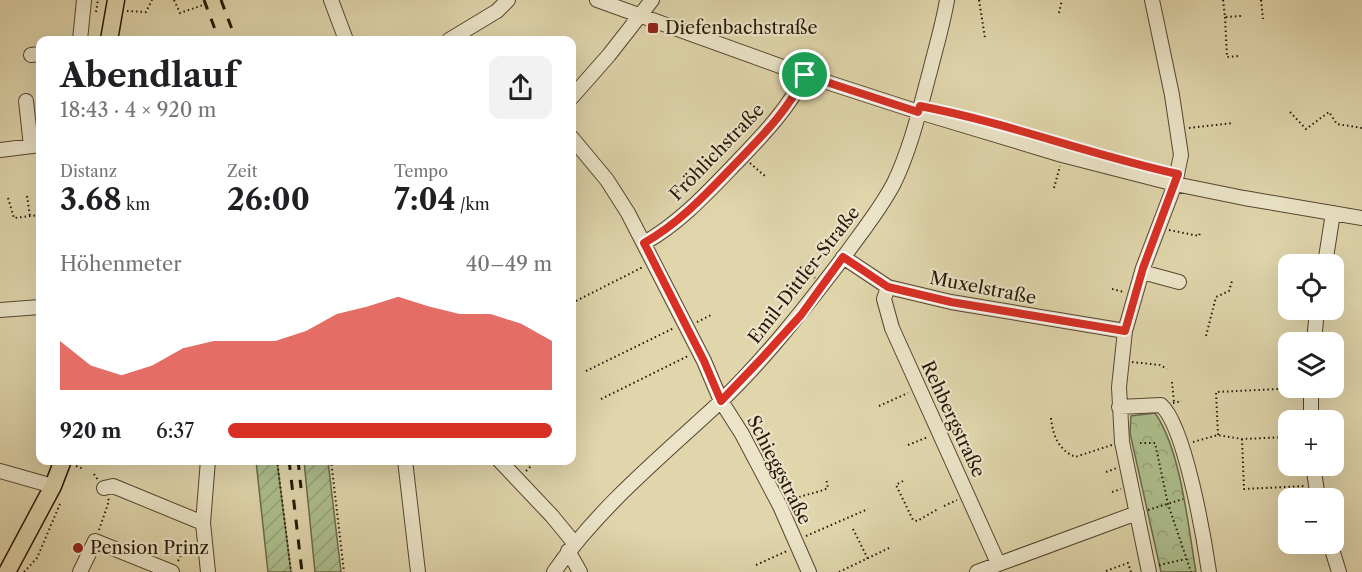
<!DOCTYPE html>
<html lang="de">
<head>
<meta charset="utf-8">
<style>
  body { margin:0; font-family:"Libre Caslon Text",serif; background:#f2f2f2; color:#202124; height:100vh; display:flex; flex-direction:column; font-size:22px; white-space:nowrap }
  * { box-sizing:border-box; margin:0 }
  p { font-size:20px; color:#757577 }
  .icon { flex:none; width:33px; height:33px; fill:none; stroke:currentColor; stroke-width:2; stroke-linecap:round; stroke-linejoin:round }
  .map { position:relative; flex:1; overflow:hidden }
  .side { position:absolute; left:36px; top:36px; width:540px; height:429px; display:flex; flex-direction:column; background:#fff; border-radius:12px; box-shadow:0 6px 24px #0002 }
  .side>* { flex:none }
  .fabs { position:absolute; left:1278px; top:254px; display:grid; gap:12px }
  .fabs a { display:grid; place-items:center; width:66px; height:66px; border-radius:12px; background:#fff; box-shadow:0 6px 24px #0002; font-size:30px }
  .pin { position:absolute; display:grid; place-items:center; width:51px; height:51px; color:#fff; margin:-26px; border:3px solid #fff; border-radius:50%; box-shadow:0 2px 6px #0007 }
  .round { display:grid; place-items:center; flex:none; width:63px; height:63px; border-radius:12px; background:#f2f2f2 }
  .overview { display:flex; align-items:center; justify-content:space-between; height:102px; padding:0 24px }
  h1 { font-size:33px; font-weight:700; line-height:45px }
  .stats { display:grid; grid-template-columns:repeat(3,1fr); gap:9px; height:102px; padding:6px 24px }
  .stats div { display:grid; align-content:center }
  .stats b { font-size:30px; font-weight:700 }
  .stats small { font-size:16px; font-weight:400 }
  .stats p { font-size:16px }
  .chart { height:168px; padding:12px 24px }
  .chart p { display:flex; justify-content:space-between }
  .chart svg { width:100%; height:108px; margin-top:6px; fill:#d93025; opacity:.7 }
  ul { padding:0 24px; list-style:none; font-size:20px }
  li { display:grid; grid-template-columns:96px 72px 1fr; align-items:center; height:45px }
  li i { height:15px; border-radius:8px; background:#d93025 }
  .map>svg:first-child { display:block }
  .park { fill:url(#park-crowns); stroke:#6a6a4a; stroke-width:1.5 }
  .garden { fill:url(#garden-furrows); stroke:#6a6a4a; stroke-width:1.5 }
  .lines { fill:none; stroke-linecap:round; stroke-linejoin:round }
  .minor-casing { stroke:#554631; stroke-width:16 }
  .major-casing { stroke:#271708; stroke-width:19 }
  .path { stroke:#271708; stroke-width:2; stroke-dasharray:1.5 3; stroke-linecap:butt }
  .minor { stroke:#ebe4c8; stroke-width:14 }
  .major { stroke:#e0d5ab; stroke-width:16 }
  .rail { stroke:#271708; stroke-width:3; stroke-dasharray:10 10; stroke-linecap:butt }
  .route-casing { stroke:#fff; stroke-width:12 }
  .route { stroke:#d93025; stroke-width:8 }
  .poi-dot { fill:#8f2418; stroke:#ebe4c8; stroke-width:2 }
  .labels { text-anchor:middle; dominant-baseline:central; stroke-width:4.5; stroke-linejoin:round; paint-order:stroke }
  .poi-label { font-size:18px; fill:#271708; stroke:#ebe4c8; text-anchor:start }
  .street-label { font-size:18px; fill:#271708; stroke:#ebe4c8 }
</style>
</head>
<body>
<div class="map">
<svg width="1362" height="572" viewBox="0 0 1362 572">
  <defs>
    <pattern id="park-crowns" width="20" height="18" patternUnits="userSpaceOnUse" patternTransform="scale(1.5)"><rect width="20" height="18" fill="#adbe8d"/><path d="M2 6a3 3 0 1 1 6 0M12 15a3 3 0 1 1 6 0" fill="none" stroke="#95a378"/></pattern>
    <pattern id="garden-furrows" width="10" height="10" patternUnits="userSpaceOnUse" patternTransform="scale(1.5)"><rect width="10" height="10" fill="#adbe8d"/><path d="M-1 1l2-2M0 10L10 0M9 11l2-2" fill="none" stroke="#95a378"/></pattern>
  </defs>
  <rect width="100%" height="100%" fill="#e0d5ab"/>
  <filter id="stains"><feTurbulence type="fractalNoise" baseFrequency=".00333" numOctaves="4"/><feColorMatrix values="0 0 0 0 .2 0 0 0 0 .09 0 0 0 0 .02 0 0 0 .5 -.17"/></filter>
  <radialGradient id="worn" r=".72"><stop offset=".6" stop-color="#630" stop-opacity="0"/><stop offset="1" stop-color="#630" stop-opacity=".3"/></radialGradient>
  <path class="park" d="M 1155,413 C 1181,450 1188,526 1196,572 L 1161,572 L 1130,433 L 1131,416 Z"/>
  <path class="garden" d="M 256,461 L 277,461 L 291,572 L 268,572 Z
    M 304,461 L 328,461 L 341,572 L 315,572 Z"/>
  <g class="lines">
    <defs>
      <path id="minor" d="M 331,0 L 346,40
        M 597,0 L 805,75 L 919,112 L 1062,155 L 1175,184 L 1244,198 L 1362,218
        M 80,40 L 84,0
        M 449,40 L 497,11 L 508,0
        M 31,55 L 40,54
        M 572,97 L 609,55 L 652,0
        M 26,101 L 31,146
        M 572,138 L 607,180 L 628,213 L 704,361 L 721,401 L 742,434 L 780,506 L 809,572
        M 0,150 L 40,145
        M 644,243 C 680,223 709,191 737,162 C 762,136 789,108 805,75
        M 843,257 L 888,287 L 951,302 L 1125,331
        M 1325,264 L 1333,213
        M 1142,272 L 1179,282
        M 888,287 L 884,299 L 892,328 L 998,563
        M 0,310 L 40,307
        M 1314,342 L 1317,309
        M 1119,407 L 1161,405 C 1185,426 1204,538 1209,572
        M 1311,420 L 1311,387
        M 405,460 L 418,572
        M 499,460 L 552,516 L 575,544
        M 1313,465 L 1318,498
        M 0,471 L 53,486
        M 104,488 L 113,486 L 203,523
        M 1330,543 L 1339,572
        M 568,551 L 580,572
        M 80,572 L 95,541 L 172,572
        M 208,572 L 203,523 L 208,460
        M 554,572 C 599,507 661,457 719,403 C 765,359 804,309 843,258 C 860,234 880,210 894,183 C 911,148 920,108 930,71 C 936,47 943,24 947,0
        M 977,572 L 1137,513
        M 1149,572 L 1122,442 L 1119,387 L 1125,331 L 1143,268 L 1175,184 L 1181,155 L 1172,95 L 1152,0"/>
      <path id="major" d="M 109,40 L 116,0
        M 7,572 L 53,486 L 63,460"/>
    </defs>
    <use href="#minor" class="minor-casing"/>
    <use href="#major" class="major-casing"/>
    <path class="path" d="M 174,0 L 180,13 L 203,5
      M 979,0 L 985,38
      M 1223,0 L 1225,17 L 1241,16
      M 1261,0 L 1263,19
      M 127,11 L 146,12 L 152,0
      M 96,12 L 98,0
      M 1059,13 L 1062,0
      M 1225,17 L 1227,57 L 1238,56
      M 1290,112 L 1306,129 L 1329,112 L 1337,124 L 1362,128
      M 1189,128 L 1233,123
      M 750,163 L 766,177
      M 1054,188 L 1060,166
      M 27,196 L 30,216
      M 8,198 L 14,218 L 40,215
      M 1169,230 L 1199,236 L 1200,233
      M 800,267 L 815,278
      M 932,286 L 934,274
      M 1112,289 L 1124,292
      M 572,303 L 643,267
      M 697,322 L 713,314
      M 1206,336 L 1216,297 L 1229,291 L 1232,281
      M 1132,362 L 1160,365 L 1167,369
      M 586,371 L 674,328
      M 1172,382 L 1174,402
      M 601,399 L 688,356
      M 1173,403 L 1182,401
      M 879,406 L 908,393
      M 1051,418 C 1053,436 1058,449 1075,457 L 1112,445
      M 1218,435 L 1216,392 L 1299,388
      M 1242,439 L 1244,489 L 1305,486
      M 1193,442 L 1218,435 L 1242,439 L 1288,437
      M 1140,443 L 1155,443 L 1168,504 L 1191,572
      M 908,445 L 928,437
      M 277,460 L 291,572
      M 331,460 L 344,572
      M 76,466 L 84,469
      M 526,471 L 537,460
      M 1106,472 L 1117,468
      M 94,474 L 98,480
      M 903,481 L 896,485 L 913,520 L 917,521 L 938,509
      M 1112,492 L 1121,489
      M 791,501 C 803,494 815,494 828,488 L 826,478
      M 944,506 L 957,500
      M 1148,510 L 1183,499
      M 853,529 L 868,559
      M 99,530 L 109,501 L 108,498
      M 806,536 L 868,509
      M 178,561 L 186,545 L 195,544
      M 756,565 L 787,551
      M 1159,565 L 1186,559
      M 1106,571 L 1128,563 L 1131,572
      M 24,572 L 37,558 L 60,504
      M 839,572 L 889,548"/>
    <use href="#minor" class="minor"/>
    <use href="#major" class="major"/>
    <path class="rail" d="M 204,0 L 219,40
      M 221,0 L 236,40
      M 289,460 L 302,572
      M 298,460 L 301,488"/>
  </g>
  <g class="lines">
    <defs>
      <path id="route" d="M 805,75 L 918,112 L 920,106 C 1008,123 1091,155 1178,174 L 1143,268 L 1125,331 L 951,302 L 888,287 L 843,257 L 801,315 L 762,358 L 721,401 L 704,361 L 644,243 C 680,223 709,191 737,162 C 762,136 790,108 805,75 Z"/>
    </defs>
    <use href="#route" class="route-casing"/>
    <use href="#route" class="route"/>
  </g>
  <g class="poi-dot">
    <rect x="647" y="22" width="12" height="12" rx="3"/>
    <circle cx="78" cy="548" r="6"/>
  </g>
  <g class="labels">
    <g class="poi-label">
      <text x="665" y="28">Diefenbachstraße</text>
      <text x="90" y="548">Pension Prinz</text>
    </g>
    <g class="street-label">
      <text transform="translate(717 152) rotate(-46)">Fröhlichstraße</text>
      <text transform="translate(804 275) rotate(-52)">Emil-Dittler-Straße</text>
      <text transform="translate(983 288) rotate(11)">Muxelstraße</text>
      <text transform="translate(953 419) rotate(65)">Rehbergstraße</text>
      <text transform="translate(779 470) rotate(63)">Schieggstraße</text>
    </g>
  </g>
  <rect width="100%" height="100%" filter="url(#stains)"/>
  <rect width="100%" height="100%" fill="url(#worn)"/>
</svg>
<div class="fabs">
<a><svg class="icon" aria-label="locate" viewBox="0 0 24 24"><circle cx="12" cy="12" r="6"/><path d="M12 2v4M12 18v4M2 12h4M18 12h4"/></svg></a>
<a><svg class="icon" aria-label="layers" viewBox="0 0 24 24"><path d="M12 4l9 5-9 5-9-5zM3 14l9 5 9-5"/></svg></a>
<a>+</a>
<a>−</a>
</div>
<div class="pin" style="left:805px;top:75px;background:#1e9e55"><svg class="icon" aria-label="arrive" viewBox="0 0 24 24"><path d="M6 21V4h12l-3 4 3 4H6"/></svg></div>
<section class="side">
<div class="overview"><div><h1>Abendlauf</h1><p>18:43 · 4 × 920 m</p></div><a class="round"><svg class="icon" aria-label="share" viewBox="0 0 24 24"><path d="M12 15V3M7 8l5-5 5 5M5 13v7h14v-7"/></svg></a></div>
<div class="stats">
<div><p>Distanz</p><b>3.68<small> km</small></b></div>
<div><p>Zeit</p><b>26:00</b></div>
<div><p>Tempo</p><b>7:04<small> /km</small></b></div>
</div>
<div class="chart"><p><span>Höhenmeter</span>40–49 m</p>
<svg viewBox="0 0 160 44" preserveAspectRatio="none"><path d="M0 44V24L10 34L20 38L30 34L40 27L50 24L60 24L70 24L80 20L90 13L100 10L110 6L120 10L130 13L140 13L150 17L160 24V44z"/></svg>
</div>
<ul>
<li><b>920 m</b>6:37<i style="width:100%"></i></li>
</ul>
</section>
</div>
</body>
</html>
